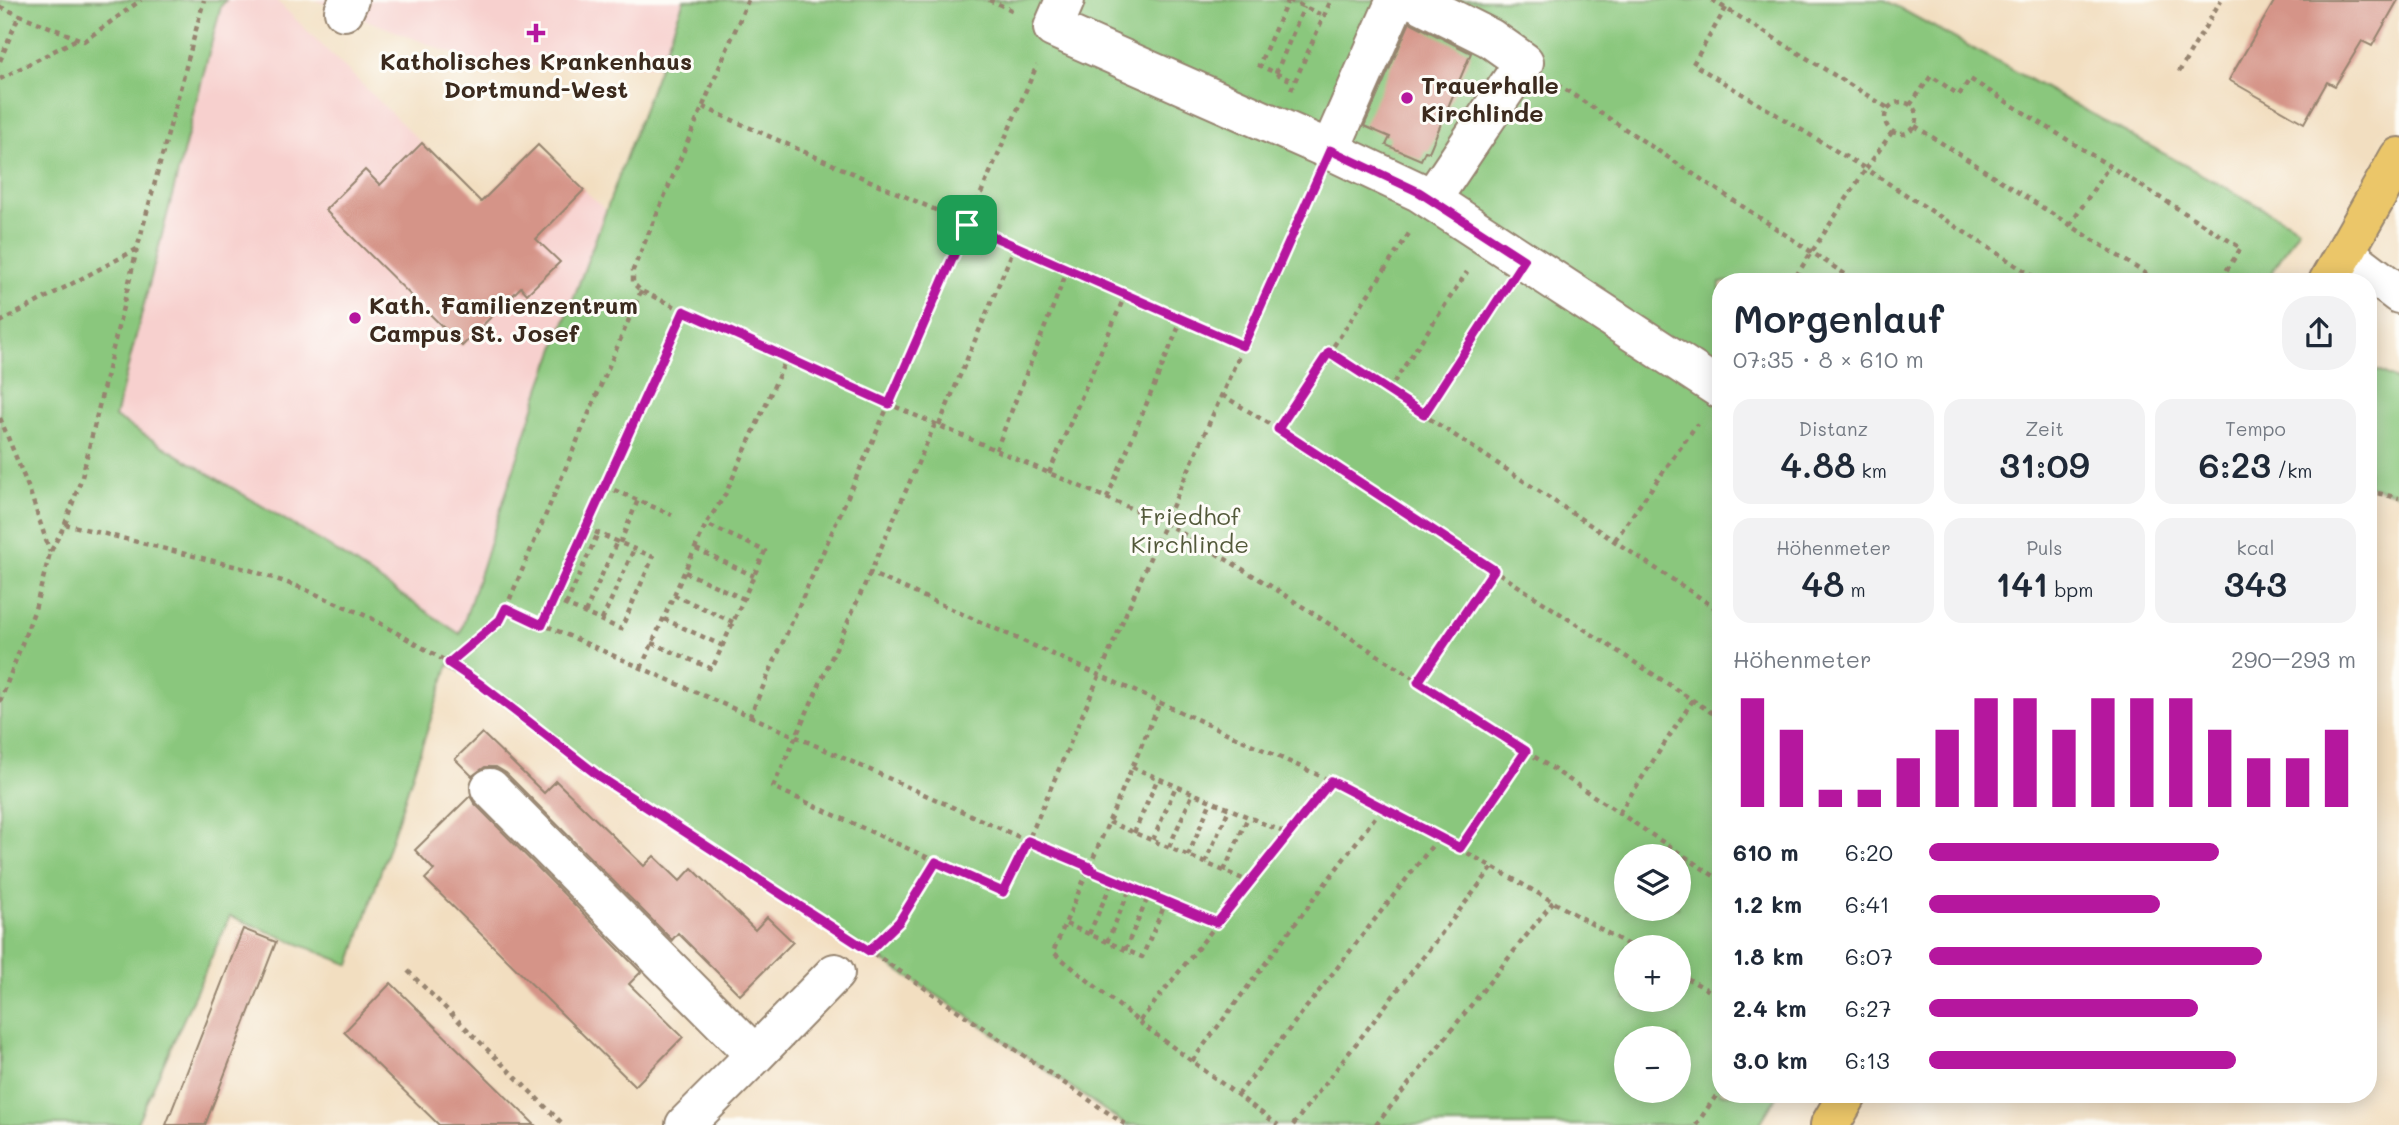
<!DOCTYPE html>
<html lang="de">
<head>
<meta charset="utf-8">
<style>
  body { margin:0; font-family:Mali,sans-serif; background:#f2f2f3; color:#1f2937; height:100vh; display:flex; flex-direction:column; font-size:26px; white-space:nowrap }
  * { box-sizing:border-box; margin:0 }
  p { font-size:23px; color:#747a83 }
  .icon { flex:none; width:38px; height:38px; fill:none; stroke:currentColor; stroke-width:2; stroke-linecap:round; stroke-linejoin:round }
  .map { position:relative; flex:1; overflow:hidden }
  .sheet { position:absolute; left:1712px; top:273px; width:665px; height:830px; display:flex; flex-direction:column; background:#fff; border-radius:28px; box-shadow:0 4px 18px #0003 }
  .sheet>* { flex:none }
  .controls { position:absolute; left:1614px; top:844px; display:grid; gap:14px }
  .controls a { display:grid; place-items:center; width:77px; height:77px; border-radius:50%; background:#fff; box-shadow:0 4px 18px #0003; font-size:35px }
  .pin { position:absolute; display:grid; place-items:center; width:60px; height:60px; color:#fff; margin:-30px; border-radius:14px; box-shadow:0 4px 10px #0006 }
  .round { display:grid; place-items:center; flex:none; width:74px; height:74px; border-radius:28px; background:#f2f2f3 }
  .overview { display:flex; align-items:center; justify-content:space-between; height:119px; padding:0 21px }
  h1 { font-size:38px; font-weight:600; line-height:52px }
  .stats { display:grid; grid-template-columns:repeat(3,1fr); gap:10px; height:119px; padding:7px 21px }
  .stats div { display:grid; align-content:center; border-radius:18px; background:#f2f2f3; text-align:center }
  .stats b { font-size:35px; font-weight:600 }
  .stats small { font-size:19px; font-weight:400 }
  .stats p { font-size:19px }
  .chart { height:196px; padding:14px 21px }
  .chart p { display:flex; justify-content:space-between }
  .chart svg { width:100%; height:126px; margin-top:7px; stroke:#b5179e; stroke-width:6 }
  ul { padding:0 21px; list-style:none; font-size:23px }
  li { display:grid; grid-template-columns:112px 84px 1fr; align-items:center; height:52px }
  li i { height:18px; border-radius:9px; background:#b5179e }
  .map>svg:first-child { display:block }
  .built { fill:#f7d0ce }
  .green { fill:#8ac77d; stroke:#62784e; stroke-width:2; fill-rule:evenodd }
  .building { fill:#d59488 }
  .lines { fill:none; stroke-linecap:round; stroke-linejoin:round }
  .minor-casing { stroke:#96846f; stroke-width:42 }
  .major-casing { stroke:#96846f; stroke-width:42 }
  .path { stroke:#96846f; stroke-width:4.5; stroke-dasharray:5 5; stroke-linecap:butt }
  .minor { stroke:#fff; stroke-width:38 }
  .major { stroke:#ebc669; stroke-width:38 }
  .route-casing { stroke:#fff; stroke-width:14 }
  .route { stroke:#b5179e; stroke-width:9 }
  .poi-dot { fill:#b5179e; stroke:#fdfcf7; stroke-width:2.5 }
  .labels { text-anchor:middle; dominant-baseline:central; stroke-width:6; stroke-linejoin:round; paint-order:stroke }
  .poi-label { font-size:24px; font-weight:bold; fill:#3b2a1e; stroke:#fdfcf7; text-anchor:start }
  .park-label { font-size:24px; fill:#53593a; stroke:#fdfcf7 }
</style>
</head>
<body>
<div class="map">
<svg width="2399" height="1125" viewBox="0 0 2399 1125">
  <rect width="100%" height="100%" fill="#fdfcf7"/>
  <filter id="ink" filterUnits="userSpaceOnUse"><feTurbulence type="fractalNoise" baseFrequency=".0143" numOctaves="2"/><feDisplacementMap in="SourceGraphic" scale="14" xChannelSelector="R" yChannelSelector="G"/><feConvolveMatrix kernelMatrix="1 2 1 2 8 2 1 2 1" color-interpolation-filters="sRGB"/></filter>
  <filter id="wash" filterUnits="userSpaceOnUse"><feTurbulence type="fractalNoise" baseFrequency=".00686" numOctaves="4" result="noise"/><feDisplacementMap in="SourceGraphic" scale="28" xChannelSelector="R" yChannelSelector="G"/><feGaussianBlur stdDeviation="1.57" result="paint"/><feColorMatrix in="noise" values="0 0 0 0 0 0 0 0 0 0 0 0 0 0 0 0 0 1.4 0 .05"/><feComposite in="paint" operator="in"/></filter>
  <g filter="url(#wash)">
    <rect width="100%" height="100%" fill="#f2dec0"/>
    <path class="built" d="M 226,0 L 276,0 L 499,219 L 525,193 L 507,176 L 538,145 L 606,211 L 460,634 L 330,547 L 115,417 L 221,5 Z
      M 315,0 L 684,0 L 660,66 L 487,67 Z"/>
    <path class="green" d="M 0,0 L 226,0 L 221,6 L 115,417 L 330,547 L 460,634 L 541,386 L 684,0 L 1885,0 L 2299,228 L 2266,282 L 1720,282 L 1720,1094 L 1778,1094 L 1759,1125 L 1126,1125 L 959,1010 L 600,777 L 480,684 L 449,664 L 350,965 L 230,916 L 136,1125 L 0,1125 ZM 1626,856 L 1678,856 L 1678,908 L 1626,908 ZM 1626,947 L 1678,947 L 1678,999 L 1626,999 ZM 1626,1038 L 1678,1038 L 1678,1090 L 1626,1090 Z
      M 2378,371 L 2399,381 L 2399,494 L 2368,486 L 2368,373 Z"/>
    <g id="blocks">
      <path class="building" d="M 2275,0 L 2398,0 L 2372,46 L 2362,41 L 2335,86 L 2327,82 L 2304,123 L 2229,80 Z
        M 1410,22 L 1471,53 L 1429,152 L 1425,151 L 1421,160 L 1386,145 L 1390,137 L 1364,126 Z
        M 422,143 L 481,202 L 538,145 L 584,190 L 536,239 L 560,262 L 527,294 L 521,287 L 462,346 L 325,210 L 365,170 L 380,185 Z
        M 482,733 L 544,793 L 556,781 L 644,866 L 654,856 L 680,881 L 692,868 L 755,930 L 767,917 L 793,942 L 740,995 L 678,933 L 672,940 L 506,773 L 496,767 L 485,767 L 472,776 L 455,759 Z
        M 470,796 L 474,803 L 641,972 L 629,984 L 683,1037 L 635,1086 L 425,879 L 434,870 L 415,850 Z
        M 243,929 L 276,942 L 205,1125 L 166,1125 Z
        M 391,983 L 482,1073 L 535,1125 L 439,1125 L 344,1032 Z"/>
    </g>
  </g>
  <g filter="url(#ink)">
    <use href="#blocks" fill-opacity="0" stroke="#96846f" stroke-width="2"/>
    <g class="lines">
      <defs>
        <path id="minor" d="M 1065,0 L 1053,28 L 1330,150 L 1396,0
          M 1414,0 L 1490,38 L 1524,62 L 1431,200
          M 344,11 L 349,0
          M 1330,150 L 1419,192 L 1720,389
          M 2345,253 L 2399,294
          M 490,788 L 755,1055 L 685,1125
          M 755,1055 L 835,973"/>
        <path id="major" d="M 2328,282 L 2399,157
          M 1830,1125 L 1848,1094"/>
      </defs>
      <use href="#minor" class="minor-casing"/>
      <use href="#major" class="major-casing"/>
      <path class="path" d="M 748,0 L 633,270 L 633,283 L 641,291 L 889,404 L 1037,65
        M 989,0 L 1014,11
        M 1288,0 L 1259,65 L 1294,82
        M 1289,0 L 1324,16
        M 1712,0 L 1888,108
        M 0,7 L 84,41 L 141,0
        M 1726,8 L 1693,64 L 1866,169 L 1792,282
        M 0,61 L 19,15
        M 2179,72 L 2221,0
        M 1276,73 L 1304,7
        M 0,79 L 77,39
        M 1557,84 L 1857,282
        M 1291,90 L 1331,0
        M1885 118a16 16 0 1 1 32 0a16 16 0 1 1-32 0Z
        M 1910,105 L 1931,76 L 1959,95 L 1970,79 L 2241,248 L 2219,282
        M 703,107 L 1243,346
        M 1915,126 L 2159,282
        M 1892,132 L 1866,169 L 2042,282
        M 2070,225 L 2109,166
        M 641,291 L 506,608 L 750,716 L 889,404 L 1165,523 L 1314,186
        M 0,322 L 137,249
        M 1329,352 L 1720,611
        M 1388,391 L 1467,272
        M 1222,395 L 1278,429 L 1720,718
        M 1424,414 L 1501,296
        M 0,418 L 29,489 L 50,552
        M 935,424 L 870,573 C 1024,641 1178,710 1331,781 L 1139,1022 L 1053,952 L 1160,702
        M 939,425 L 1015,246
        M 1278,429 L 1410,232
        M 996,450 L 1068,269
        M 1049,473 L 1125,295
        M 605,486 L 672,515
        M 2368,491 L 2399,498
        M 1107,498 L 1182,319
        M 65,524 L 250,570 L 302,588 L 371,618 L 449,663 L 480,684 L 600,777 L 839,931
        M 1615,540 L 1697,424
        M 620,543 L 638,500
        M 696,549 L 754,576
        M 685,572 L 744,599
        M 870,573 L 773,787 L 1003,892 L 1028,841 L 1090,867
        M 674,595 L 733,622
        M 554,600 L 621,629 L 653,557 L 586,528
        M 566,605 L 598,533
        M 585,613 L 617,541
        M 664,619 L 723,646
        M 602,620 L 634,549
        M 543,625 L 684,311
        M 652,643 L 712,669 L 765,551 L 706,524
        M 449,663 L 500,620 L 506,608
        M 641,668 L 706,524 L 725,495 L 787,357
        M 1418,682 L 1494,570
        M 0,702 L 35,609 L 50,553 L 65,524 L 82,477 L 137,249 L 204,0
        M 750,716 L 1028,841 L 1165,523 L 1269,585 L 1526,751 L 1459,848 L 1331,781
        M 1526,751 L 1720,880
        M 1132,767 L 1288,834
        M 1619,813 L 1693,700
        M 1109,822 L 1250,882
        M 1134,833 L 1158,778
        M 1153,840 L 1176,786
        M 1169,847 L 1193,793
        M 1459,848 L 1632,947
        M 1188,856 L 1211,801
        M 1205,863 L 1229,809
        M 1088,869 L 1217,923
        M 1224,871 L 1248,817
        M 1066,924 L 1142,957 L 1166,902
        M 1089,934 L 1113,880
        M 1107,942 L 1131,887
        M 870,950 L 899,922 L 936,862
        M 1125,950 L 1149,895
        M 873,953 L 1126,1125
        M 408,971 L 564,1125
        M 1678,973 L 1720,997
        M 1139,1022 L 1278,1125
        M 1192,1061 L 1382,808
        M 1238,1095 L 1439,837
        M 1293,1125 L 1493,867
        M 1376,1125 L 1553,902
        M 1696,1125 L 1720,1090"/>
      <use href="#minor" class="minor"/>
      <use href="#major" class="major"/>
    </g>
  </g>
  <g class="lines" filter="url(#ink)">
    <defs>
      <path id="route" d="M 1330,150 L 1419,192 L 1524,260 L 1424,414 L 1329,352 L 1278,429 L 1494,570 L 1418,682 L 1526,751 L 1460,848 L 1331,781 L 1217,923 L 1088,869 L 1090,867 L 1028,841 L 1003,892 L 936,862 L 899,922 L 869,951 L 600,777 L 480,684 L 449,663 L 500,620 L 506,608 L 542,625 L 684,311 L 889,404 L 967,225 L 1243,346 Z"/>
    </defs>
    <use href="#route" class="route-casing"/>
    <use href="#route" class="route"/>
  </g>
  <g class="poi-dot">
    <path d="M532.5 22.5h7v7h7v7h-7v7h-7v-7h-7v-7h7z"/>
    <circle cx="1407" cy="98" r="7"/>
    <circle cx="355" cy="318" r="7"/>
  </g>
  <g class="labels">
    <g class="poi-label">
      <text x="536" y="60" text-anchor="middle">Katholisches Krankenhaus<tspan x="536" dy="28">Dortmund-West</tspan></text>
      <text x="1421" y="84">Trauerhalle<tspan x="1421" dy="28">Kirchlinde</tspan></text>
      <text x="369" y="304">Kath. Familienzentrum<tspan x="369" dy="28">Campus St. Josef</tspan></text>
    </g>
    <g class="park-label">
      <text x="1190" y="515">Friedhof<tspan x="1190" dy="28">Kirchlinde</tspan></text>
    </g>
  </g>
</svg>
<div class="controls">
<a><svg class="icon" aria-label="layers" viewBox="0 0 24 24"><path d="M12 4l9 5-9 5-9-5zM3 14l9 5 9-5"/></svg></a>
<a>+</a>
<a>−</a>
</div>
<div class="pin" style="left:967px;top:225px;background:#1e9e55"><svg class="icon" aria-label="arrive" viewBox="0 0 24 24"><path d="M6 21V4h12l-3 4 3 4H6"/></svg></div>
<section class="sheet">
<div class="overview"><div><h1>Morgenlauf</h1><p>07:35 · 8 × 610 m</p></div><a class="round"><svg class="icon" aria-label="share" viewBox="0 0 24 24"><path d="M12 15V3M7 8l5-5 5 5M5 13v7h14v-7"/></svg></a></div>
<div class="stats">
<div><p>Distanz</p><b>4.88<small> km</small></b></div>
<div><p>Zeit</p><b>31:09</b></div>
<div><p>Tempo</p><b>6:23<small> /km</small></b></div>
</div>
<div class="stats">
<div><p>Höhenmeter</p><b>48<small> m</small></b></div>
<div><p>Puls</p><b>141<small> bpm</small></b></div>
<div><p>kcal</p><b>343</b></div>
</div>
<div class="chart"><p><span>Höhenmeter</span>290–293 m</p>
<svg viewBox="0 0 160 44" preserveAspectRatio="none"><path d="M5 44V6M15 44V17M25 44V38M35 44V38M45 44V27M55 44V17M65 44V6M75 44V6M85 44V17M95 44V6M105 44V6M115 44V6M125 44V17M135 44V27M145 44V27M155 44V17"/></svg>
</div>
<ul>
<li><b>610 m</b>6:20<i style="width:68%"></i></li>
<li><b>1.2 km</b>6:41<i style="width:54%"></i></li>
<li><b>1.8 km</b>6:07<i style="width:78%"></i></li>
<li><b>2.4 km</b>6:27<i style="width:63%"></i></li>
<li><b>3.0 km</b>6:13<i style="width:72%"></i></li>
</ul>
</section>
</div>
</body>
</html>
